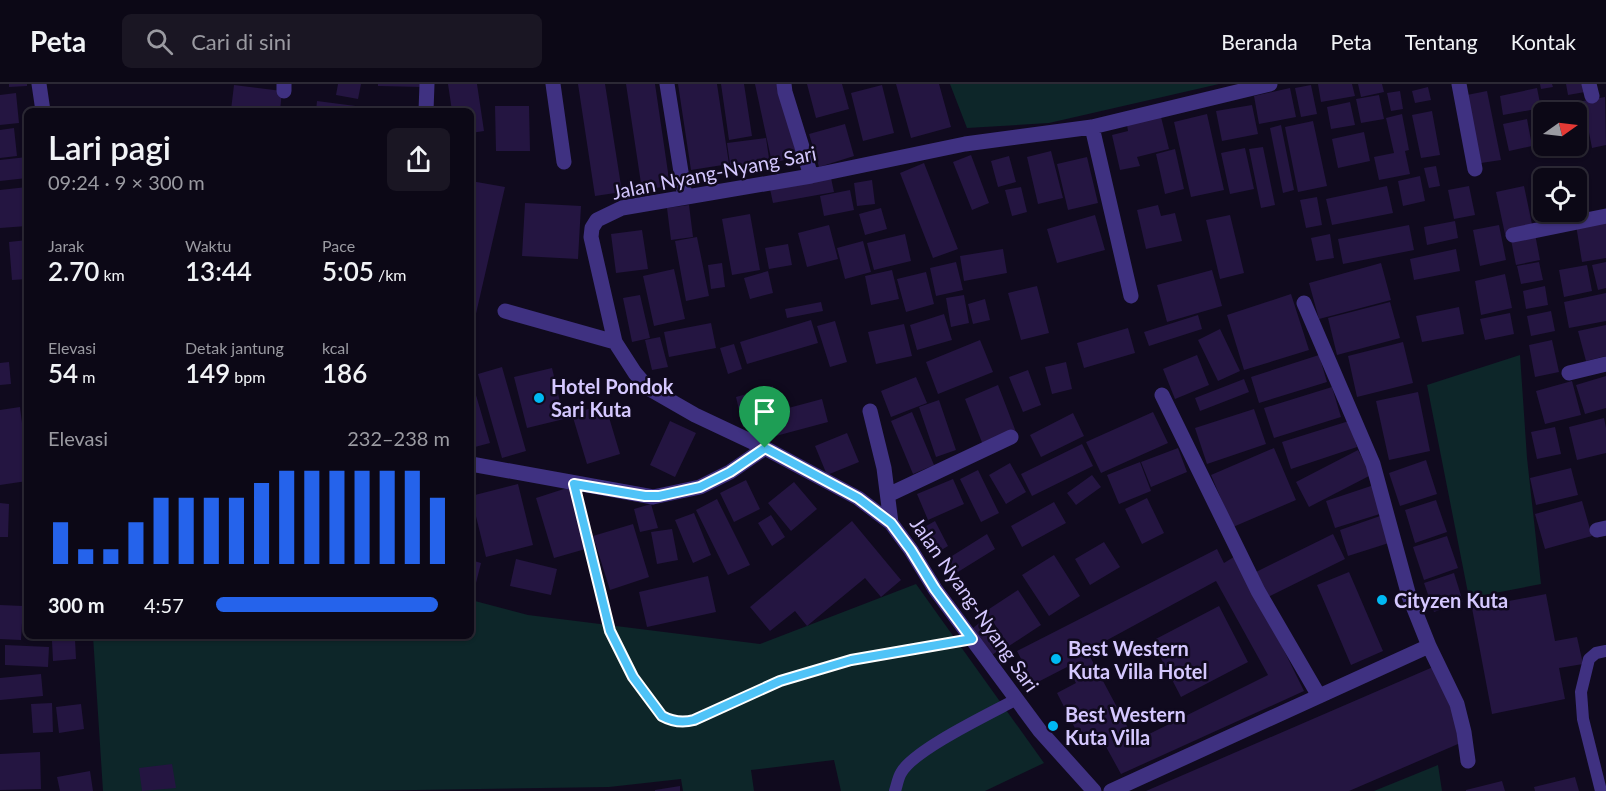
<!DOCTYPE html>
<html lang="id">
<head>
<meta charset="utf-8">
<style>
  body { margin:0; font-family:Lato,sans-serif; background:#1a1623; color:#f1f3f6; height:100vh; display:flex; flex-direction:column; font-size:22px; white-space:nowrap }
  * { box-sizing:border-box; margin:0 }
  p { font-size:20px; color:#9a9aa1 }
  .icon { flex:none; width:33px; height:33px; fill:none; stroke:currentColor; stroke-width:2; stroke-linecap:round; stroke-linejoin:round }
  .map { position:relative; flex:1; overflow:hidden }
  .panel { position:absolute; left:24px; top:24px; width:450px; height:531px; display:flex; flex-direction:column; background:#0c0816; border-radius:9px; box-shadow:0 2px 4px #0004,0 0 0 2px #2c2935 }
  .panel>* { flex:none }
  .needle { width:39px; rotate:76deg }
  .buttons { position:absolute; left:1533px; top:18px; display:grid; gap:12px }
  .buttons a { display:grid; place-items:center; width:54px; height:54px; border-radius:9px; background:#0c0816; box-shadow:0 2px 4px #0004,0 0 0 2px #2c2935; font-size:30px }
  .pin { position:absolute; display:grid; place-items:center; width:51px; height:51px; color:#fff; margin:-62px -26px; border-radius:50% 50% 50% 0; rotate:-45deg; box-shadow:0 0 6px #0007 }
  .pin .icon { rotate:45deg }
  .round { display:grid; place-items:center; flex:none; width:63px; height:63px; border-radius:9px; background:#1a1623 }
  .overview { display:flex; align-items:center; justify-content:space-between; height:102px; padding:0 24px }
  h1 { font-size:33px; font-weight:600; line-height:45px }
  .metrics { display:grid; grid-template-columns:repeat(3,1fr); gap:9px; height:102px; padding:6px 24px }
  .metrics div { display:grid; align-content:center }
  .metrics b { font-size:26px; font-weight:600 }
  .metrics small { font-size:16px; font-weight:400 }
  .metrics p { font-size:16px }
  .chart { height:168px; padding:12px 24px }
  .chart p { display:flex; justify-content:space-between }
  .chart svg { width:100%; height:108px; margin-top:6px; stroke:#2563eb; stroke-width:6 }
  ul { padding:0 24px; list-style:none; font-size:20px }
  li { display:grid; grid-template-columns:96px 72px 1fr; align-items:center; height:45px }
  li i { height:15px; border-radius:8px; background:#2563eb }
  header { display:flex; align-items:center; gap:36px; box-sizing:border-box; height:84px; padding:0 30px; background:#0c0816; border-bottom:2px solid #2c2935 }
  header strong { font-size:28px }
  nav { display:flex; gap:33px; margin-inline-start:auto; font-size:21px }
  .search { width:420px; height:54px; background:#1a1623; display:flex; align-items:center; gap:15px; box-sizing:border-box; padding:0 21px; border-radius:9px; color:#9a9aa1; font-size:22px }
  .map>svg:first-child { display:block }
  .green { fill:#0d2629 }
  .building { fill:#241541; fill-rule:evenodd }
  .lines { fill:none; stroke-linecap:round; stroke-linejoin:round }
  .path { stroke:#23acb8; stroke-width:4; stroke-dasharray:3 4.5; stroke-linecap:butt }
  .service { stroke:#3f3181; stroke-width:12 }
  .minor { stroke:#3f3181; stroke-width:15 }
  .route-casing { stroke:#fff; stroke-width:12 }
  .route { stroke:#4fc3f7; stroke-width:8 }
  .poi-dot { fill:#00b9f3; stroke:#100a1e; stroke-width:2 }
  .labels { text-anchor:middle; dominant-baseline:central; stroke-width:5; stroke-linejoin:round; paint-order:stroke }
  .street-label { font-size:20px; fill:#d5c8ff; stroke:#100a1e }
  .poi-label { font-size:20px; font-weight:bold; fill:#d5c8ff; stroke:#100a1e; text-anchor:start }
</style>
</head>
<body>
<header>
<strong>Peta</strong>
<div class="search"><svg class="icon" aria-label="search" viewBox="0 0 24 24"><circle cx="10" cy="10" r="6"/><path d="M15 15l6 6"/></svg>Cari di sini</div>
<nav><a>Beranda</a><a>Peta</a><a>Tentang</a><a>Kontak</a></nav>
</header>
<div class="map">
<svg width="1606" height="707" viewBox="0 0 1606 707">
  <rect width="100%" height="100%" fill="#100a1e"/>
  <path class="green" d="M 950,0 L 1219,0 L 1049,39 L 967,44 Z
    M 1520,271 L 1527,374 L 1541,500 L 1469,514 L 1427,301 Z
    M 916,500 L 1044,679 L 985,707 L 841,707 L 834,676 L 751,686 L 754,707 L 683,707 L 681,695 L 609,703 L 354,707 L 103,707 L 93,552 L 471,552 L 471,516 L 528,531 L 760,560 Z
    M 1438,681 L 1442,707 L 1374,707 Z"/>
  <path class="building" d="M 9,0 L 27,0 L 27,2 L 9,3 Z
    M 338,0 L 361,0 L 358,15 L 336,11 Z
    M 378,0 L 422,0 L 422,3 L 378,2 Z
    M 448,0 L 477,0 L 484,47 L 471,49 L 471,27 L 452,27 Z
    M 578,0 L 605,0 L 622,108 L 595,112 Z
    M 626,0 L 655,0 L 670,102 L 642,106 Z
    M 678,0 L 717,0 L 729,80 L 691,86 Z
    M 721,0 L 744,0 L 752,52 L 729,56 Z
    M 755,0 L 781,0 L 797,73 L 772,79 Z
    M 807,0 L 842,0 L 849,25 L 816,34 Z
    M 896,0 L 939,0 L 951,43 L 911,54 Z
    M 1318,0 L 1352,0 L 1355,12 L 1321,18 Z
    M 1358,0 L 1382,0 L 1384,8 L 1361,13 Z
    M 1540,0 L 1552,0 L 1553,3 L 1541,5 Z
    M 1566,0 L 1583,0 L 1585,8 L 1568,11 Z
    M 234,1 L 282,7 L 280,27 L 231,26 Z
    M 882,1 L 894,49 L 863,57 L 851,9 Z
    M 1311,1 L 1317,30 L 1301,33 L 1295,4 Z
    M 1428,3 L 1431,16 L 1415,19 L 1412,7 Z
    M 1290,4 L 1296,33 L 1259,40 L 1254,12 Z
    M 1537,4 L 1541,24 L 1503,31 L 1500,12 Z
    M 1400,7 L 1403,25 L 1391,27 L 1387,9 Z
    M 1487,7 L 1501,76 L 1481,79 L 1467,11 Z
    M 16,9 L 19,39 L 0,41 L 0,11 Z
    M 1379,11 L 1384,35 L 1361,39 L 1356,15 Z
    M 1605,13 L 1606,61 L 1592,64 L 1583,17 Z
    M 317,17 L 371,24 L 370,27 L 316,27 Z
    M 1350,18 L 1355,41 L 1331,45 L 1327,23 Z
    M 1252,21 L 1258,50 L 1222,57 L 1216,27 Z
    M 495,22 L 529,22 L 530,67 L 496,67 Z
    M 1432,27 L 1440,71 L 1421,74 L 1412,31 Z
    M 1207,30 L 1224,106 L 1191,113 L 1174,38 Z
    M 1402,30 L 1409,66 L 1405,67 L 1410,90 L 1379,96 L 1374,73 L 1394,69 L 1386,34 Z
    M 1161,33 L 1169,65 L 1137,73 L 1140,82 L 1120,86 L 1112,51 L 1128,47 L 1127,41 Z
    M 1527,35 L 1532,62 L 1509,67 L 1503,40 Z
    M 1313,37 L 1327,102 L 1298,108 L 1285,43 Z
    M 845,40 L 854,72 L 819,83 L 809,50 Z
    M 1281,41 L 1294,106 L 1283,109 L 1270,44 Z
    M 14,44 L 17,72 L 0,74 L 0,46 Z
    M 1544,44 L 1544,62 L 1557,62 L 1559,70 L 1542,73 L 1536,45 Z
    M 1364,48 L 1370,77 L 1338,84 L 1332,55 Z
    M 766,54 L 770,81 L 731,87 L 727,59 Z
    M 1263,63 L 1275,121 L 1261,124 L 1249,65 Z
    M 1245,64 L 1254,105 L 1230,110 L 1221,69 Z
    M 1175,65 L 1184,105 L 1165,110 L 1156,70 Z
    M 1051,67 L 1063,114 L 1038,120 L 1027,73 Z
    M 971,71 L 989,119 L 972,126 L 953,78 Z
    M 1009,72 L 1016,98 L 998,103 L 991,77 Z
    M 27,73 L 27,94 L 0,97 L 0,76 Z
    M 1087,73 L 1098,119 L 1068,126 L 1057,80 Z
    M 924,79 L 958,165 L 933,174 L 900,89 Z
    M 1436,82 L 1440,102 L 1429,104 L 1424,84 Z
    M 1420,92 L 1425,117 L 1403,122 L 1398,97 Z
    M 831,94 L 834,108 L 773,119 L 770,105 Z
    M 872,96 L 875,120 L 857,122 L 854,99 Z
    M 471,97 L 505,103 L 475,234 L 471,233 Z
    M 1387,102 L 1393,129 L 1332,141 L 1326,115 Z
    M 1469,102 L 1475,131 L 1454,135 L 1448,106 Z
    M 1524,102 L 1533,145 L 1505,150 L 1496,108 Z
    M 27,103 L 27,142 L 0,144 L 0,106 Z
    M 1021,103 L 1027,128 L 1012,132 L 1005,106 Z
    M 850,106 L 854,126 L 824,132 L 820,112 Z
    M 1317,113 L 1322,141 L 1306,144 L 1300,116 Z
    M 525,119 L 581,122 L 578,175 L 522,172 Z
    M 689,121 L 693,153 L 671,156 L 667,124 Z
    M 1158,121 L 1161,132 L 1175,129 L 1182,157 L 1146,165 L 1137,126 Z
    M 881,124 L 887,145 L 865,151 L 859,130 Z
    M 750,130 L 760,186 L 732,191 L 722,135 Z
    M 1095,131 L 1105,166 L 1057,179 L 1047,145 Z
    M 1230,131 L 1244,189 L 1220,195 L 1206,136 Z
    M 1455,137 L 1458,154 L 1427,161 L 1424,143 Z
    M 1606,137 L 1606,174 L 1582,178 L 1576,141 Z
    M 829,141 L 838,175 L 807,183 L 798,149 Z
    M 1409,141 L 1414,166 L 1343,180 L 1338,155 Z
    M 1499,141 L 1506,176 L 1480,182 L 1473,146 Z
    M 642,146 L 648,185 L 616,189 L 611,150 Z
    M 905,150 L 911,177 L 874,186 L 867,159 Z
    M 1330,150 L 1334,174 L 1316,177 L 1311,154 Z
    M 1535,150 L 1540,176 L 1516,181 L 1511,156 Z
    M 697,153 L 709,212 L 686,217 L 675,157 Z
    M 27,156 L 27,195 L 12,196 L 9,158 Z
    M 863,157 L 871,188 L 845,195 L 837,164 Z
    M 788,160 L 792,181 L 769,185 L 765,164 Z
    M 1003,165 L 1007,189 L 964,197 L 960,172 Z
    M 1456,165 L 1460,187 L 1414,196 L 1410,175 Z
    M 956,178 L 963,206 L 936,212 L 930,184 Z
    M 1539,178 L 1543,196 L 1521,200 L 1517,182 Z
    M 1606,178 L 1606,204 L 1598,206 L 1592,181 Z
    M 722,179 L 725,203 L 711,205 L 708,181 Z
    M 1381,179 L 1391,216 L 1319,235 L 1309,199 Z
    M 1587,181 L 1592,207 L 1564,213 L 1559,186 Z
    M 674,185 L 685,235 L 654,242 L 643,192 Z
    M 892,186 L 899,215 L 871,221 L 865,192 Z
    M 1212,186 L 1222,222 L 1167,238 L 1157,201 Z
    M 768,187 L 773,209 L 750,215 L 744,194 Z
    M 926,188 L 934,220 L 906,228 L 897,195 Z
    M 1505,190 L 1512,224 L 1481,231 L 1475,197 Z
    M 1037,202 L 1049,249 L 1021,256 L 1008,209 Z
    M 1545,202 L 1548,221 L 1526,225 L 1523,207 Z
    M 1606,209 L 1606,237 L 1569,244 L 1564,218 Z
    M 1291,210 L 1309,266 L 1244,286 L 1227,231 Z
    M 640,211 L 650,254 L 632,258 L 623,214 Z
    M 964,211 L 969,239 L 951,243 L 946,214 Z
    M 985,215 L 990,236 L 973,240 L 968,220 Z
    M 821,218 L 823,227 L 787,234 L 785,225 Z
    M 1390,218 L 1400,254 L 1337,271 L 1328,234 Z
    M 1459,223 L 1464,250 L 1422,258 L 1416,232 Z
    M 1551,227 L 1555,247 L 1531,252 L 1527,232 Z
    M 1510,229 L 1514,250 L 1485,256 L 1480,235 Z
    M 944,230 L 952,256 L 917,266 L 910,241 Z
    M 1198,231 L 1202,245 L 1149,262 L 1144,248 Z
    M 811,236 L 818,259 L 747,280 L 740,258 Z
    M 835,237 L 847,278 L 830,283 L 817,242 Z
    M 711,239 L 716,264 L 669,273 L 664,248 Z
    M 904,240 L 912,272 L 876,280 L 868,248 Z
    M 1606,241 L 1606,272 L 1586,277 L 1578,247 Z
    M 1128,244 L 1135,269 L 1084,284 L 1077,259 Z
    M 1220,245 L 1240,287 L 1218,297 L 1198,256 Z
    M 660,253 L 668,283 L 652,286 L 645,256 Z
    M 980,256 L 993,288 L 938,310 L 926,278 Z
    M 1552,256 L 1559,288 L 1535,293 L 1529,261 Z
    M 1403,258 L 1413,299 L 1357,313 L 1348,272 Z
    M 734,260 L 742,285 L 728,290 L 720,264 Z
    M 1197,271 L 1209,301 L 1175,315 L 1163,285 Z
    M 1319,271 L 1327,298 L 1259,319 L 1251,293 Z
    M 9,278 L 11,300 L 0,301 L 0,279 Z
    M 1066,278 L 1072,305 L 1052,310 L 1045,283 Z
    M 502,283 L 526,367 L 502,374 L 478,290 Z
    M 552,284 L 564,335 L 527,344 L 514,293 Z
    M 1028,286 L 1041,321 L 1023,328 L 1009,293 Z
    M 1606,292 L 1606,324 L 1585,330 L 1576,301 Z
    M 916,293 L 927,319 L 891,333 L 881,307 Z
    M 471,294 L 490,359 L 471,364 Z
    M 1244,295 L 1249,308 L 1200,327 L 1195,314 Z
    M 1572,297 L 1581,331 L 1545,340 L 1536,307 Z
    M 998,301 L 1016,348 L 983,361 L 965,315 Z
    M 773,302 L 777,322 L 762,326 L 757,306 Z
    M 1332,303 L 1341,333 L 1274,354 L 1264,324 Z
    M 754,308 L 762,338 L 743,343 L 736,313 Z
    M 1418,308 L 1430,367 L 1389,376 L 1376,317 Z
    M 822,315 L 828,338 L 772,353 L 766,330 Z
    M 939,316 L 956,366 L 936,373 L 919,323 Z
    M 605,320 L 620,370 L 587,380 L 572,330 Z
    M 20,323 L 27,379 L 27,397 L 0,401 L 0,326 Z
    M 1254,325 L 1266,360 L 1207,380 L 1195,344 Z
    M 912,328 L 934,381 L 913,390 L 891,337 Z
    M 1153,328 L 1168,359 L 1101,389 L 1086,358 Z
    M 1073,329 L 1084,352 L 1041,373 L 1030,351 Z
    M 1604,334 L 1606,344 L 1606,369 L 1577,376 L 1569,343 Z
    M 670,337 L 696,349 L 675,393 L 650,381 Z
    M 1349,337 L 1357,363 L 1291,385 L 1282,358 Z
    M 1555,343 L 1561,370 L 1537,375 L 1531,348 Z
    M 847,349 L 859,378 L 827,391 L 815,362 Z
    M 1082,360 L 1093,382 L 1032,412 L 1021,390 Z
    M 1178,364 L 1187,388 L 1151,403 L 1141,378 Z
    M 1274,364 L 1296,416 L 1233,443 L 1211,391 Z
    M 1358,366 L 1371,391 L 1309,423 L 1296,398 Z
    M 1426,376 L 1437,410 L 1400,422 L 1389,389 Z
    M 1140,378 L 1151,407 L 1119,420 L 1107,391 Z
    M 1010,379 L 1026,408 L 1006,420 L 989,391 Z
    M 1571,384 L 1578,411 L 1536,421 L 1530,394 Z
    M 978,386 L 999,429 L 981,438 L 960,395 Z
    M 1092,391 L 1101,403 L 1076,421 L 1067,409 Z
    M 953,395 L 964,420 L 928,436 L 917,410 Z
    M 746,396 L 760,425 L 734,438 L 720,409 Z
    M 794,398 L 817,425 L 791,447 L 768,419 Z
    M 518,400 L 533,461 L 486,473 L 471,412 Z
    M 1374,401 L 1383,429 L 1335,444 L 1326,417 Z
    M 570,403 L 589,464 L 554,474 L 536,414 Z
    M 1147,414 L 1164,449 L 1142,460 L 1125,425 Z
    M 717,415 L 750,481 L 728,491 L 696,426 Z
    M 1436,416 L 1447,448 L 1415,459 L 1405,426 Z
    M 1582,417 L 1592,452 L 1545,465 L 1535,430 Z
    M 1054,418 L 1066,439 L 1022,463 L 1011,442 Z
    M 0,419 L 9,420 L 8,453 L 0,453 Z
    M 651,420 L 658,444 L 640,448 L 634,425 Z
    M 694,429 L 711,471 L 693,479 L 675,436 Z
    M 771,431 L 785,453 L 772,462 L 758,439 Z
    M 1383,431 L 1392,458 L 1348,472 L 1340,446 Z
    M 852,437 L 901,496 L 881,513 L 865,494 L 807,542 L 795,527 L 770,547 L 750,523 Z
    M 935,437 L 948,462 L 933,471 L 919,446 Z
    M 633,440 L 649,493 L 610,506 L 593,452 Z
    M 672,445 L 678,476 L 657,480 L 651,448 Z
    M 987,450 L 995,465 L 953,491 L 944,477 Z
    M 1333,450 L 1345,475 L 1266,514 L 1254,489 Z
    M 1447,452 L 1458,484 L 1424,496 L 1413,463 Z
    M 1104,458 L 1120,483 L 1090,501 L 1075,475 Z
    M 1217,465 L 1224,479 L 1237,471 L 1304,607 L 1121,690 L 1099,650 L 1082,658 L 1057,609 L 1076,599 L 1067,583 L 1034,600 L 1017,567 ZM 1216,497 L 1268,591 L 1135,657 L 1087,567 Z
    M 1054,471 L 1080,512 L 1049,532 L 1022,491 Z
    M 516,475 L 557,485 L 551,511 L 510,502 Z
    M 471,476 L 481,479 L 473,511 L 471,510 Z
    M 1349,488 L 1383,567 L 1351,581 L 1317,501 Z
    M 1454,489 L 1463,518 L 1434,528 L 1424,499 Z
    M 708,492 L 716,528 L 647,543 L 639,508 Z
    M 1018,506 L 1041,541 L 1009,562 L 986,527 Z
    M 1546,510 L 1555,557 L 1577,553 L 1583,580 L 1559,584 L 1565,615 L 1492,630 L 1472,524 Z
    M 0,521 L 23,522 L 21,556 L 0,555 Z
    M 1219,522 L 1248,578 L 1181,613 L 1152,557 Z
    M 983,536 L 1003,563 L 988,574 L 968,548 Z
    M 75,555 L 76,575 L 53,577 L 52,557 Z
    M 5,561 L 49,563 L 48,583 L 5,581 Z
    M 1433,583 L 1465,657 L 1349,707 L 1146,707 Z
    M 41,590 L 43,612 L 0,616 L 0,594 Z
    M 52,619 L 53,648 L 33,649 L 31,620 Z
    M 81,620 L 84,645 L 59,649 L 56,623 Z
    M 40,668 L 41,705 L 0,706 L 0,670 Z
    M 172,680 L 176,704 L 142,707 L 139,684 Z
    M 90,687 L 93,707 L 60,707 L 57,693 Z
    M 1575,693 L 1579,707 L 1535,707 L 1534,703 Z
    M 1502,697 L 1505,707 L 1466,707 L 1466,706 Z
    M 680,702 L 680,707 L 655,707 L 655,706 Z"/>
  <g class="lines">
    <path class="path" d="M 579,418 L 610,547 L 633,593 L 662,632 C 673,638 683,639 694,636 L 780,597 L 851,576 L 951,559"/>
    <path class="service" d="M 895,707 C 897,701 898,694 901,689 C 913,666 991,629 1017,615
      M 1601,707 L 1583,635 L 1581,608 L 1589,575 L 1596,569 L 1606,567"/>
    <path class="minor" d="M 39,0 L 43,27
      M 553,0 L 564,78
      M 667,0 L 685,113
      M 784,0 L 785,8 L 811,92
      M 1459,0 L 1475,85
      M 1589,0 L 1592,12
      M 284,7 L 284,0
      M 426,27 L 427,0
      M 1092,43 L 1131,212
      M 1513,151 L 1606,132
      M 1304,219 L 1373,380 L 1409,512 L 1429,562
      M 505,227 L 615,258
      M 1569,289 L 1606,280
      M 1162,311 L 1258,507 L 1319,612
      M 870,327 L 884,384 L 891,439
      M 471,380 L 653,413 L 700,403 L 730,388 L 765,364
      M 888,411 L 1011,353
      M 1597,446 L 1606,444
      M 1094,707 L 1040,647 L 935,505 L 911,466 L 891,439 L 858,414 L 765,364 L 695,331 L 648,304 L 635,289 L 615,258 L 591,153 L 592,144 L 597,136 L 622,124 L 811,92 L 965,60 L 1092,43 L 1270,0
      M 1111,707 L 1429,562 L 1457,620 L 1464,648 L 1468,677"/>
  </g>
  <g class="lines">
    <defs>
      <path id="route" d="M 765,364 L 858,414 L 891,439 L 911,466 L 935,505 L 972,555 L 851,576 L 780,597 L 694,636 C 683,639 673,638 662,632 L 633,593 L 610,547 L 574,400 L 645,412 L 659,412 L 700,403 L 730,388 Z"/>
    </defs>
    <use href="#route" class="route-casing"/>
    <use href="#route" class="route"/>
  </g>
  <g class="poi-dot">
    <circle cx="539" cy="314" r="6"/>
    <circle cx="1382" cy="516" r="6"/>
    <circle cx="1056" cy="575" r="6"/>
    <circle cx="1053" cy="642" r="6"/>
  </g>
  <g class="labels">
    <g class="street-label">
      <text transform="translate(714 88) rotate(-11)">Jalan Nyang-Nyang Sari</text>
      <text transform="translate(975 520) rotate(55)">Jalan Nyang-Nyang Sari</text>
    </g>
    <g class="poi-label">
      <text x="551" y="302">Hotel Pondok<tspan x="551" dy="23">Sari Kuta</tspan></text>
      <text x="1394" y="516">Cityzen Kuta</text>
      <text x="1068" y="564">Best Western<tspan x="1068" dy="23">Kuta Villa Hotel</tspan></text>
      <text x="1065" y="630">Best Western<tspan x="1065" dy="23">Kuta Villa</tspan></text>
    </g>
  </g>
</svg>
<div class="buttons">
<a><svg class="needle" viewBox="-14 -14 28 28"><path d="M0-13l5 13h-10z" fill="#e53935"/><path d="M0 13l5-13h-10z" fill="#9a9aa1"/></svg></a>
<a><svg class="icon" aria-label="locate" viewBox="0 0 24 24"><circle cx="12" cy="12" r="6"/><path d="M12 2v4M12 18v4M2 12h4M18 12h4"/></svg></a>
</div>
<div class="pin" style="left:765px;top:364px;background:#1e9e55"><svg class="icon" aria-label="arrive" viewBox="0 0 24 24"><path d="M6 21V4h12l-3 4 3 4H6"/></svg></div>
<section class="panel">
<div class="overview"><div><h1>Lari pagi</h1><p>09:24 · 9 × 300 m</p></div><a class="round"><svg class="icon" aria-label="share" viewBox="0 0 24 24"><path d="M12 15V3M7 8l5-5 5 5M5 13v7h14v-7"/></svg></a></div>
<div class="metrics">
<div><p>Jarak</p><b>2.70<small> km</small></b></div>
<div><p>Waktu</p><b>13:44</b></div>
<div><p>Pace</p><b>5:05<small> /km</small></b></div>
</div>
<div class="metrics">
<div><p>Elevasi</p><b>54<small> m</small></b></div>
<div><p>Detak jantung</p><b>149<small> bpm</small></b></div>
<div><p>kcal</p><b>186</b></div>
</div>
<div class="chart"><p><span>Elevasi</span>232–238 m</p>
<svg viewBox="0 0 160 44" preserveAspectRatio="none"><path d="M5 44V27M15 44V38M25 44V38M35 44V27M45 44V17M55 44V17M65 44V17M75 44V17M85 44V11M95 44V6M105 44V6M115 44V6M125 44V6M135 44V6M145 44V6M155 44V17"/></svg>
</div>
<ul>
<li><b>300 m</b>4:57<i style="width:95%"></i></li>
</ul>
</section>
</div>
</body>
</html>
